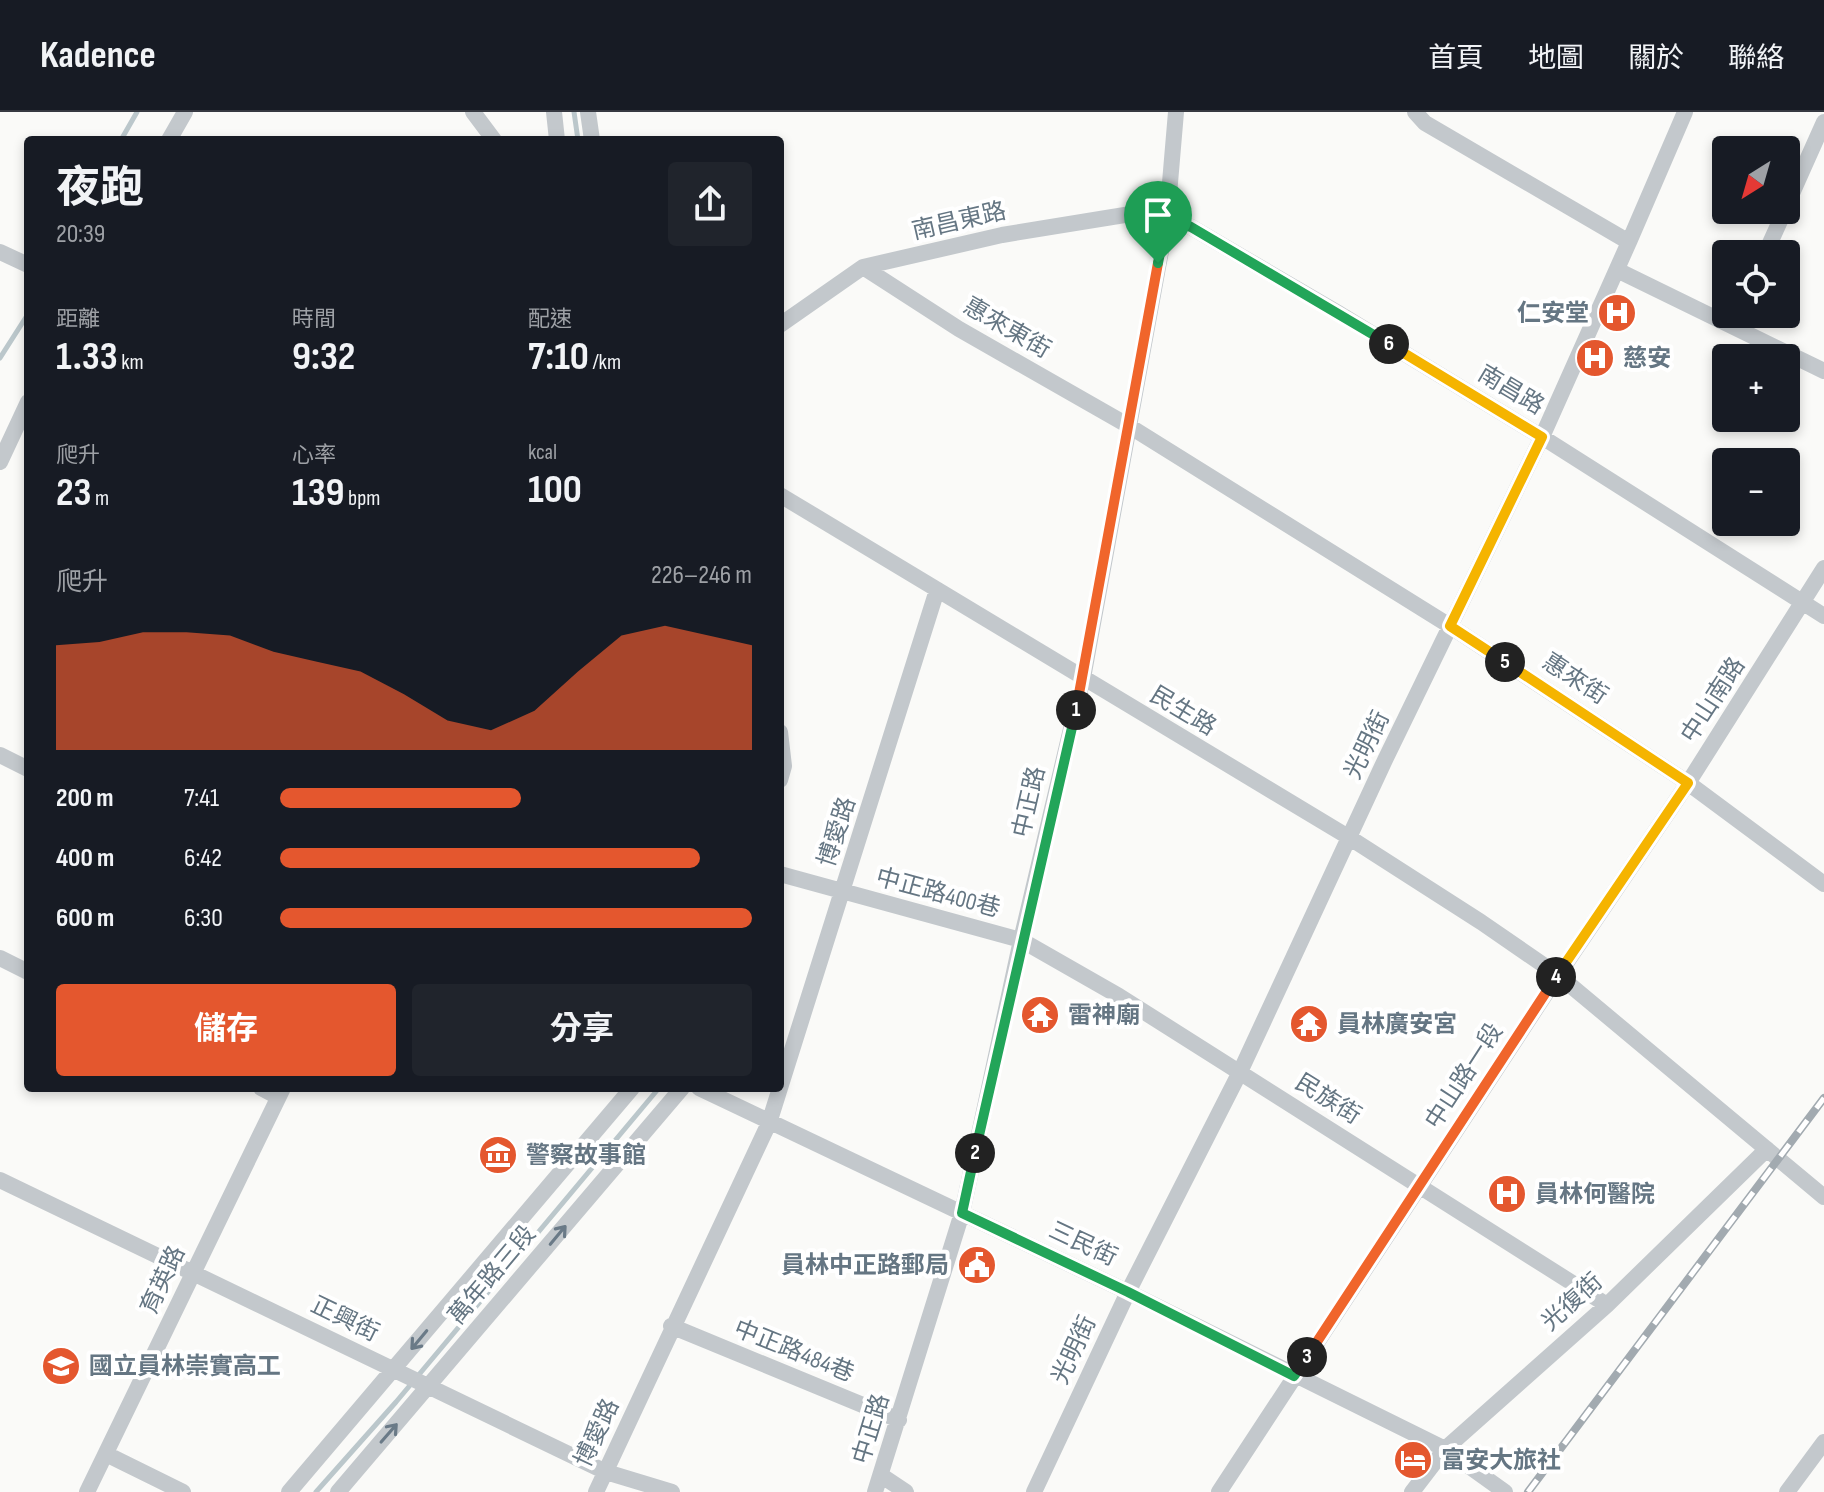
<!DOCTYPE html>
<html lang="zh-TW">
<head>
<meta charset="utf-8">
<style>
  body { margin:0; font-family:"Sofia Sans Condensed","Noto Sans TC",sans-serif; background:#20242c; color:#f1f3f6; height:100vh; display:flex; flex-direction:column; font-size:30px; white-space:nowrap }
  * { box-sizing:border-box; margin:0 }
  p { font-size:26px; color:#9ea1a6 }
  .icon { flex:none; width:44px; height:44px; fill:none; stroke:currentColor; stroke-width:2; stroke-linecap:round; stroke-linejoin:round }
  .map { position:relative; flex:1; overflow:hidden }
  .side { position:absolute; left:24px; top:24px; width:760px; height:956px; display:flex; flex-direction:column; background:#171b24; border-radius:8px; box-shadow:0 4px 12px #0003 }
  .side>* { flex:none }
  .needle { width:52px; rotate:217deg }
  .tools { position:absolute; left:1712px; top:24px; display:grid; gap:16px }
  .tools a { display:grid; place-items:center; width:88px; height:88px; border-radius:8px; background:#171b24; box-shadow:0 4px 12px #0003; font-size:40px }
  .pin { position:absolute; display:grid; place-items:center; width:68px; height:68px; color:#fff; margin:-82px -34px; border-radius:50% 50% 50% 0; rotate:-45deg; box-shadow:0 0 8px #0007 }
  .pin .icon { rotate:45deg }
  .km { position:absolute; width:40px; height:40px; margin:-20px; border-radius:50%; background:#222; color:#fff; font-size:22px; line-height:40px; text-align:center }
  .round { display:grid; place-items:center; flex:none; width:84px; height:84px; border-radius:8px; background:#20242c }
  .summary { display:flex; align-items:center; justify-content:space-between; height:136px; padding:0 32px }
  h1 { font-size:44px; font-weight:700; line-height:60px }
  .metrics { display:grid; grid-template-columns:repeat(3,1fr); gap:12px; height:136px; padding:8px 32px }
  .metrics div { display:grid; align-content:center }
  .metrics b { font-size:40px; font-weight:700 }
  .metrics small { font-size:22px; font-weight:400 }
  .metrics p { font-size:22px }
  .chart { height:224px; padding:16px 32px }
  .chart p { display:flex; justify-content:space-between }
  .chart svg { width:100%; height:144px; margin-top:8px; fill:#e4572e; opacity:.7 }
  .button { display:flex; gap:16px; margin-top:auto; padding:16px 32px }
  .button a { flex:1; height:92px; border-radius:8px; background:#e4572e; color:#fff; font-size:32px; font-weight:700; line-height:92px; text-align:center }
  .button a+a { background:#20242c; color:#f1f3f6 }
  ul { padding:0 32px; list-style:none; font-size:26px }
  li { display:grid; grid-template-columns:128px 96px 1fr; align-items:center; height:60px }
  li i { height:20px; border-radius:10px; background:#e4572e }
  header { display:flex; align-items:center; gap:48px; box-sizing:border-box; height:112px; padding:0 40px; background:#171b24; border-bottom:2px solid #363941 }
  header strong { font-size:38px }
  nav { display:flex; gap:44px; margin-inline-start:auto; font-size:28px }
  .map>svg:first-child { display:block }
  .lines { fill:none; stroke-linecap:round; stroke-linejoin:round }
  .stream { stroke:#bbc7cb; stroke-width:5 }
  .minor { stroke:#c3c8cc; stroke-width:16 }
  .rail-casing { stroke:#a2aab0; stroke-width:8 }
  .rail { stroke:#fff; stroke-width:5; stroke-dasharray:15; stroke-linecap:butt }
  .oneway { stroke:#6a7a87 }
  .split-1-casing { stroke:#fff; stroke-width:16 }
  .split-2-casing { stroke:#fff; stroke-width:16 }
  .split-3-casing { stroke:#fff; stroke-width:16 }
  .split-4-casing { stroke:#fff; stroke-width:16 }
  .split-5-casing { stroke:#fff; stroke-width:16 }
  .split-6-casing { stroke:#fff; stroke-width:16 }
  .split-7-casing { stroke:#fff; stroke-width:16 }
  .split-1 { stroke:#f0652b; stroke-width:10 }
  .split-2 { stroke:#22a559; stroke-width:10 }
  .split-3 { stroke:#22a559; stroke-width:10 }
  .split-4 { stroke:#f0652b; stroke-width:10 }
  .split-5 { stroke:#f5b400; stroke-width:10 }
  .split-6 { stroke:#f5b400; stroke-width:10 }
  .split-7 { stroke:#22a559; stroke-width:10 }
  .labels { text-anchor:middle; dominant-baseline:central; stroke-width:8; stroke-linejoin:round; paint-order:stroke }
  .street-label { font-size:24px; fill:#657683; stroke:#fff }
  .poi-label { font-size:24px; font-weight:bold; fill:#657683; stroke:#fff; text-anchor:start }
</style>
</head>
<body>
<header>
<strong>Kadence</strong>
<nav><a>首頁</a><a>地圖</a><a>關於</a><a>聯絡</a></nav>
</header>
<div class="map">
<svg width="1824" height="1380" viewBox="0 0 1824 1380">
  <rect width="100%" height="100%" fill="#fafaf8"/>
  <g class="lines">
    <path class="stream" d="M 574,0 L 578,28
      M 121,28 L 137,0
      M 0,246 L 28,202
      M 316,1380 L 396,1290 L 659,976"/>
    <path class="minor" d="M 473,0 L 494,28
      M 554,0 L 557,28
      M 588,0 L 592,28
      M 169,28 L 185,0
      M 1786,95 L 1824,10
      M 1629,130 L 1685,0
      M 0,140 L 28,153
      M 1765,142 L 1785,98
      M 863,155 L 959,217 L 1129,314 L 1450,514 L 1688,671 L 1824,772
      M 1617,158 L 1824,259
      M 780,213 L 863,155 L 1002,123 L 1137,101 L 1167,106 L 1191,115 L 1338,201 L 1542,325 L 1824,504
      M 0,350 L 28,290
      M 780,383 L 1350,726 L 1481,810 L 1558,863 L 1824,1085
      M 780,620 L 784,654 L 780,668
      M 0,643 L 28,657
      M 780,762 L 1021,828 L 1119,884 L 1607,1193
      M 0,846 L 28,860
      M 261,976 L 278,985
      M 699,976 L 1128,1180 L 1445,1337 L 1505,1380
      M 780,976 L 937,478
      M 0,1068 L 606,1360 L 672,1380
      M 671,1214 L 899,1308
      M 106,1342 L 183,1380
      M 882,1364 L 906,1380
      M 87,1380 L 283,976
      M 289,1380 L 632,976
      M 338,1380 L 682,976
      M 596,1380 L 769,1011 L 780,976
      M 875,1380 L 962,1101 L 1021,828 L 1083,566 L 1167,106 L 1176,0
      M 1034,1380 L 1128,1180 L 1240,960 L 1385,648 L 1542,325 L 1629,130 L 1425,11 L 1415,0
      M 1219,1380 L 1558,863 L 1688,671 L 1824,456
      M 1412,1380 L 1445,1337 L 1607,1193 L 1767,1037
      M 1787,1380 L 1824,1330"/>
    <defs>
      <path id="rail" d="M 1528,1380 L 1824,986"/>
    </defs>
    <use href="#rail" class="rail-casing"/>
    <use href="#rail" class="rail"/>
  </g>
  <defs><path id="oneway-shaft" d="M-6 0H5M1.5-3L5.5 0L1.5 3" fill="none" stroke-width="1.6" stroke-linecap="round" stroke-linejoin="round" transform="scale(2)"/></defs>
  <g class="oneway">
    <use href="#oneway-shaft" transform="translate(558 1123) rotate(-50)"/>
    <use href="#oneway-shaft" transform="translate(419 1228) rotate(130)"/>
    <use href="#oneway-shaft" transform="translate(389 1321) rotate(-49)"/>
  </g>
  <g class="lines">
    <defs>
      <path id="split-1" d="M 1076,598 L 1158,151"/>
      <path id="split-2" d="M 975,1041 L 1076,598"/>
      <path id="split-3" d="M 975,1041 L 962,1101 L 1128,1180 L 1294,1264 L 1307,1245"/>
      <path id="split-4" d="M 1307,1245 L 1556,865"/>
      <path id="split-5" d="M 1505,550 L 1688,671 L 1556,865"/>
      <path id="split-6" d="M 1389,232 L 1542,325 L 1450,514 L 1505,550"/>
      <path id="split-7" d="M 1158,151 L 1167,106 L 1191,115 L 1389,232"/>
    </defs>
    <use href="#split-1" class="split-1-casing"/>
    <use href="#split-2" class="split-2-casing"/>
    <use href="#split-3" class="split-3-casing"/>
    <use href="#split-4" class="split-4-casing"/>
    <use href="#split-5" class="split-5-casing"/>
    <use href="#split-6" class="split-6-casing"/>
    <use href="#split-7" class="split-7-casing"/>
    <use href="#split-1" class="split-1"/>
    <use href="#split-2" class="split-2"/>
    <use href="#split-3" class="split-3"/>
    <use href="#split-4" class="split-4"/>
    <use href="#split-5" class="split-5"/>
    <use href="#split-6" class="split-6"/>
    <use href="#split-7" class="split-7"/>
  </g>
  <defs>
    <symbol id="hospital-disc" viewBox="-11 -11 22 22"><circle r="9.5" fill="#e4572e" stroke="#fff"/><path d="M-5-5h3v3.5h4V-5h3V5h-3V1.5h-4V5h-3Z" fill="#fff"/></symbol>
    <symbol id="temple-disc" viewBox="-11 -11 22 22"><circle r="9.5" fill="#e4572e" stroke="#fff"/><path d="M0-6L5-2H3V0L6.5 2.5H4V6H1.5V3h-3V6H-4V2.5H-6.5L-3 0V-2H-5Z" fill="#fff"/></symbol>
    <symbol id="museum-disc" viewBox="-11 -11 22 22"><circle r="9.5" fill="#e4572e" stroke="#fff"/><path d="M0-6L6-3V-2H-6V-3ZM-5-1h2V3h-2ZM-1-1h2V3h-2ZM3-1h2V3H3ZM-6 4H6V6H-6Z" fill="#fff"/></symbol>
    <symbol id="civic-disc" viewBox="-11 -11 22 22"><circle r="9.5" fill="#e4572e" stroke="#fff"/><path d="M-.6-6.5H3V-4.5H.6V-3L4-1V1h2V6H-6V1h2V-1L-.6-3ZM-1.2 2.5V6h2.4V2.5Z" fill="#fff"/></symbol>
    <symbol id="school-disc" viewBox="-11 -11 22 22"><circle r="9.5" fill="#e4572e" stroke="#fff"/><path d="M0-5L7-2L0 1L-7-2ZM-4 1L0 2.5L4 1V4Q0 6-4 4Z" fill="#fff"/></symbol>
    <symbol id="hotel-disc" viewBox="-11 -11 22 22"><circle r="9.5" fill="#e4572e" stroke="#fff"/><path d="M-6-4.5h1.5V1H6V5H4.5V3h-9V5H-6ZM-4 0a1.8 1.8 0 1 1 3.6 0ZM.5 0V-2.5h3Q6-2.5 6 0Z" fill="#fff"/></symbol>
  </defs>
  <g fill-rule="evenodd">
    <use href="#hospital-disc" x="1595" y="179" width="44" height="44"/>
    <use href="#hospital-disc" x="1573" y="224" width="44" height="44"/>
    <use href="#temple-disc" x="1018" y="881" width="44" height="44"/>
    <use href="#temple-disc" x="1287" y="890" width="44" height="44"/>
    <use href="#museum-disc" x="476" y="1021" width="44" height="44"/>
    <use href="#hospital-disc" x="1485" y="1060" width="44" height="44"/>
    <use href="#civic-disc" x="955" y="1131" width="44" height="44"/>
    <use href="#school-disc" x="39" y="1232" width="44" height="44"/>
    <use href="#hotel-disc" x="1391" y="1326" width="44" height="44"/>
  </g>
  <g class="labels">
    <g class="street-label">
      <text transform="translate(959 109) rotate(-13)">南昌東路</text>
      <text transform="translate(1007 216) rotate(30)">惠來東街</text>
      <text transform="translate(1511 278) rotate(31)">南昌路</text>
      <text transform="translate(1575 567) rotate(33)">惠來街</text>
      <text transform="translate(1713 588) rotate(-57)">中山南路</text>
      <text transform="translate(1183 599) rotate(31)">民生路</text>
      <text transform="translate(1367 633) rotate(-64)">光明街</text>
      <text transform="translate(1029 690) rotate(-77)">中正路</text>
      <text transform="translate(837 720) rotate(-72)">博愛路</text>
      <text transform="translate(938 781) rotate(15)">中正路400巷</text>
      <text transform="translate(1464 964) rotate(-57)">中山路一段</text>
      <text transform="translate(1328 987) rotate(32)">民族街</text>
      <text transform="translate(1083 1132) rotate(25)">三民街</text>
      <text transform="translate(492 1163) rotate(-50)">萬年路三段</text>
      <text transform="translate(163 1168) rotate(-65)">育英路</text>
      <text transform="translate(1572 1190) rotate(-42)">光復街</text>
      <text transform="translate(345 1207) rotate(26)">正興街</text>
      <text transform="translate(1074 1238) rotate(-65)">光明街</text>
      <text transform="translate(794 1239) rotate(22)">中正路484巷</text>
      <text transform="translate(871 1317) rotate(-73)">中正路</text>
      <text transform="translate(597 1321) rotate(-65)">博愛路</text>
    </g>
    <g class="poi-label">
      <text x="1589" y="201" text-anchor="end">仁安堂</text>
      <text x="1623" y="246">慈安</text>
      <text x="1068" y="903">雷神廟</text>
      <text x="1337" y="912">員林廣安宮</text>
      <text x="526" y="1043">警察故事館</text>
      <text x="1535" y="1082">員林何醫院</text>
      <text x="949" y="1153" text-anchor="end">員林中正路郵局</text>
      <text x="89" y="1254">國立員林崇實高工</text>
      <text x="1441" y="1348">富安大旅社</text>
    </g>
  </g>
</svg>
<div class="tools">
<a><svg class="needle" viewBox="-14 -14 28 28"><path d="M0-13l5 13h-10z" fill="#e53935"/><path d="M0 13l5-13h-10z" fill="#9ea1a6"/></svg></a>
<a><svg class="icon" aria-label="locate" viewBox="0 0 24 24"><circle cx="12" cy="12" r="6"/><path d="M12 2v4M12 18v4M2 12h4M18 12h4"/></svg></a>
<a>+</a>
<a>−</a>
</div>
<div class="pin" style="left:1158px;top:151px;background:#1e9e55"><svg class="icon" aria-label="arrive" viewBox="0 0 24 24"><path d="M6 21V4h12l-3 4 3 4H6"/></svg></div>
<b class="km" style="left:1076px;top:598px">1</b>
<b class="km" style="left:975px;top:1041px">2</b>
<b class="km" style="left:1307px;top:1245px">3</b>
<b class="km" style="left:1556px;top:865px">4</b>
<b class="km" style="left:1505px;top:550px">5</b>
<b class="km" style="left:1389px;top:232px">6</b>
<section class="side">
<div class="summary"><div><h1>夜跑</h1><p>20:39</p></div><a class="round"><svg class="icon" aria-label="share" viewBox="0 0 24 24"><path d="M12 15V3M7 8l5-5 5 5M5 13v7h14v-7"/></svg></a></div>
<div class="metrics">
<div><p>距離</p><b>1.33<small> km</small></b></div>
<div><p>時間</p><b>9:32</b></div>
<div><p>配速</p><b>7:10<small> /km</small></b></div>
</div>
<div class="metrics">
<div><p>爬升</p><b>23<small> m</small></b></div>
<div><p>心率</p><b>139<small> bpm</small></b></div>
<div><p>kcal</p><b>100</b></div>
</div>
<div class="chart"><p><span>爬升</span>226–246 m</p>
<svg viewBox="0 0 160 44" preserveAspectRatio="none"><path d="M0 44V12L10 11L20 8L30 8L40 9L50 14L60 17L70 20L80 27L90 35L100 38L110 32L120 20L130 9L140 6L150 9L160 12V44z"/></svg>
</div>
<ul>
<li><b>200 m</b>7:41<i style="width:51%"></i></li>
<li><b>400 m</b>6:42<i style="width:89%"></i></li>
<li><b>600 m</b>6:30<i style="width:100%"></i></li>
</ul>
<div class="button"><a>儲存</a><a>分享</a></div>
</section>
</div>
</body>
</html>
